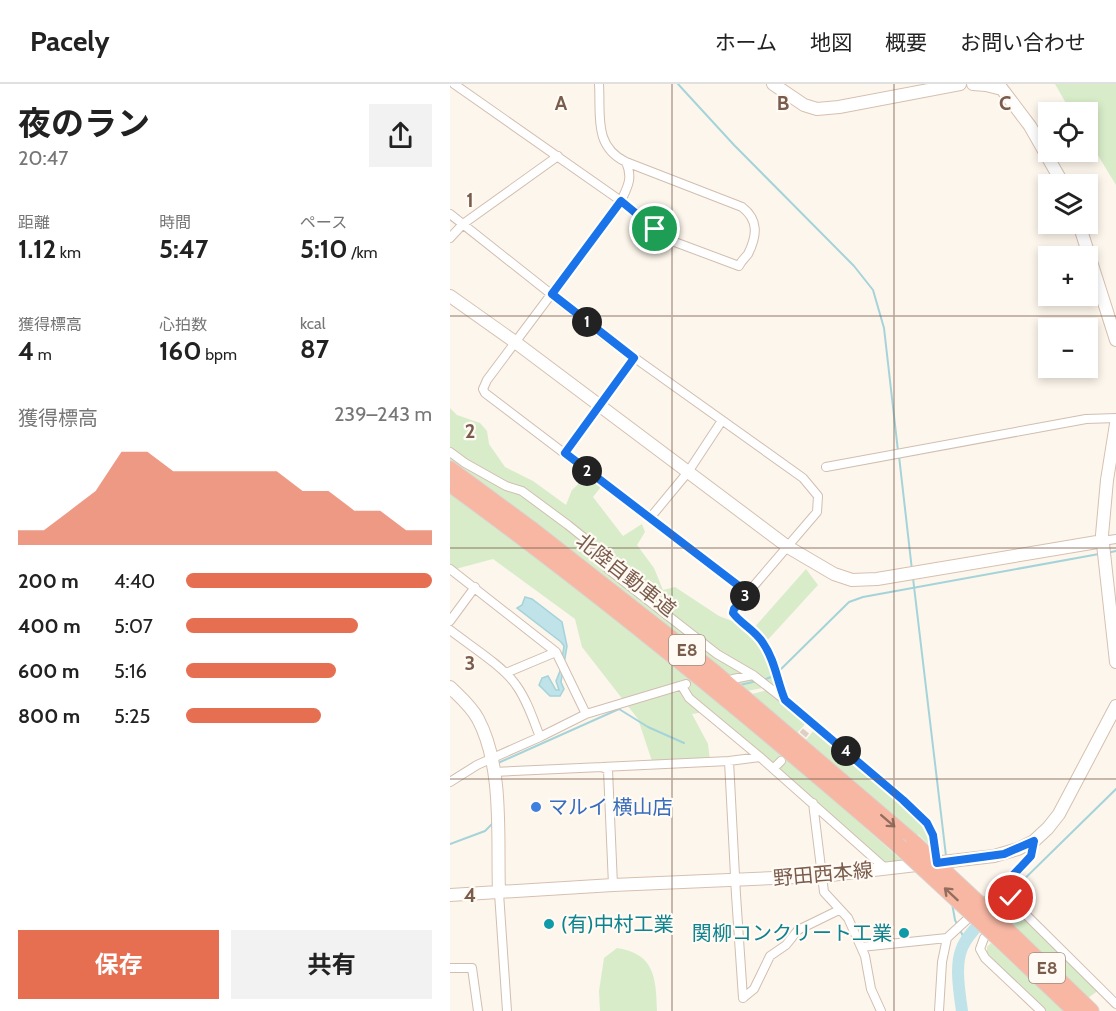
<!DOCTYPE html>
<html lang="ja">
<head>
<meta charset="utf-8">
<style>
  body { margin:0; font-family:Cabin,"Noto Sans JP",sans-serif; background:#f2f2f2; color:#222; height:100vh; display:flex; flex-direction:column; font-size:22px; white-space:nowrap }
  * { box-sizing:border-box; margin:0 }
  p { font-size:20px; color:#767676 }
  .icon { flex:none; width:33px; height:33px; fill:none; stroke:currentColor; stroke-width:2; stroke-linecap:round; stroke-linejoin:round }
  .map { position:relative; flex:1; overflow:hidden }
  .sheet { display:flex; flex-direction:column; background:#fff; width:450px }
  .sheet>* { flex:none }
  .fabs { position:absolute; left:588px; top:18px; display:grid; gap:12px }
  .fabs a { display:grid; place-items:center; width:60px; height:60px; border-radius:0px; background:#fff; box-shadow:0 3px 9px #0003; font-size:30px }
  .pin { position:absolute; display:grid; place-items:center; width:51px; height:51px; color:#fff; margin:-26px; border:3px solid #fff; border-radius:50%; box-shadow:0 2px 6px #0007 }
  .km { position:absolute; width:30px; height:30px; margin:-15px; border-radius:50%; background:#222; color:#fff; font-size:16px; line-height:30px; text-align:center }
  .round { display:grid; place-items:center; flex:none; width:63px; height:63px; border-radius:0px; background:#f2f2f2 }
  .head { display:flex; align-items:center; justify-content:space-between; height:102px; padding:0 18px }
  h1 { font-size:33px; font-weight:700; line-height:45px }
  .figures { display:grid; grid-template-columns:repeat(3,1fr); gap:9px; height:102px; padding:6px 18px }
  .figures div { display:grid; align-content:center }
  .figures b { font-size:26px; font-weight:700 }
  .figures small { font-size:16px; font-weight:400 }
  .figures p { font-size:16px }
  .chart { height:168px; padding:12px 18px }
  .chart p { display:flex; justify-content:space-between }
  .chart svg { width:100%; height:108px; margin-top:6px; fill:#e76f51; opacity:.7 }
  .primary-button { display:flex; gap:12px; margin-top:auto; padding:12px 18px }
  .primary-button a { flex:1; height:69px; border-radius:0px; background:#e76f51; color:#fff; font-size:24px; font-weight:700; line-height:69px; text-align:center }
  .primary-button a+a { background:#f2f2f2; color:#222 }
  ul { padding:0 18px; list-style:none; font-size:20px }
  li { display:grid; grid-template-columns:96px 72px 1fr; align-items:center; height:45px }
  li i { height:15px; border-radius:8px; background:#e76f51 }
  header { display:flex; align-items:center; gap:36px; box-sizing:border-box; height:84px; padding:0 30px; background:#fff; border-bottom:2px solid #e0e0e0 }
  header strong { font-size:28px }
  nav { display:flex; gap:33px; margin-inline-start:auto; font-size:21px }
  main { display:flex; flex:1; min-height:0 }
  .map>svg:first-child { display:block }
  .green { fill:#d8ecc9 }
  .water { fill:#bfe3e8; stroke:#a5d3da; stroke-width:1.5 }
  .lines { fill:none; stroke-linecap:round; stroke-linejoin:round }
  .stream { stroke:#a5d3da; stroke-width:2 }
  .river { stroke:#bfe3e8; stroke-width:12 }
  .street-tunnel { stroke:#dcd0c4; stroke-width:8; stroke-dasharray:8 4; stroke-linecap:butt }
  .street-casing { stroke:#d1beb0; stroke-width:10 }
  .secondary-casing { stroke:#d6c0b0; stroke-width:14 }
  .highway-casing { stroke:#dad1cd; stroke-width:17 }
  .street { stroke:#fff; stroke-width:8 }
  .secondary { stroke:#fff; stroke-width:12 }
  .highway { stroke:#f7b7a3; stroke-width:15 }
  .highway-bridge-casing { stroke:#dad1cd; stroke-width:17; stroke-linecap:butt }
  .highway-bridge { stroke:#f7b7a3; stroke-width:15 }
  .oneway { stroke:#936e5e }
  .route-casing { stroke:#fff; stroke-width:12 }
  .route { stroke:#1a73e8; stroke-width:8 }
  .grid { fill:none; stroke:#7a5c4d; stroke-width:1.5; stroke-opacity:0.55 }
  .shop-dot { fill:#3f7fe0; stroke:#fffaf3; stroke-width:2 }
  .culture-dot { fill:#0f9aa8; stroke:#fffaf3; stroke-width:2 }
  .labels { text-anchor:middle; dominant-baseline:central; stroke-width:4.5; stroke-linejoin:round; paint-order:stroke }
  .shield { fill:#fffaf3; stroke:#a28b7f; stroke-width:1.5 }
  .shield-label { font-size:18px; font-weight:bold; fill:#7a5c4d }
  .street-label { font-size:20px; fill:#7a5c4d; stroke:#fffaf3 }
  .shop-label { font-size:20px; fill:#366cbe; stroke:#fffaf3; text-anchor:start }
  .culture-label { font-size:20px; fill:#0d838f; stroke:#fffaf3; text-anchor:start }
  .grid-label { font-size:20px; text-anchor:middle; font-weight:bold; fill:#7a5c4d; stroke:#fffaf3; stroke-width:4.5; stroke-linejoin:round; paint-order:stroke }
</style>
</head>
<body>
<header>
<strong>Pacely</strong>
<nav><a>ホーム</a><a>地図</a><a>概要</a><a>お問い合わせ</a></nav>
</header>
<main>
<section class="sheet">
<div class="head"><div><h1>夜のラン</h1><p>20:47</p></div><a class="round"><svg class="icon" aria-label="share" viewBox="0 0 24 24"><path d="M12 15V3M7 8l5-5 5 5M5 13v7h14v-7"/></svg></a></div>
<div class="figures">
<div><p>距離</p><b>1.12<small> km</small></b></div>
<div><p>時間</p><b>5:47</b></div>
<div><p>ペース</p><b>5:10<small> /km</small></b></div>
</div>
<div class="figures">
<div><p>獲得標高</p><b>4<small> m</small></b></div>
<div><p>心拍数</p><b>160<small> bpm</small></b></div>
<div><p>kcal</p><b>87</b></div>
</div>
<div class="chart"><p><span>獲得標高</span>239–243 m</p>
<svg viewBox="0 0 160 44" preserveAspectRatio="none"><path d="M0 44V38L10 38L20 30L30 22L40 6L50 6L60 14L70 14L80 14L90 14L100 14L110 22L120 22L130 30L140 30L150 38L160 38V44z"/></svg>
</div>
<ul>
<li><b>200 m</b>4:40<i style="width:100%"></i></li>
<li><b>400 m</b>5:07<i style="width:70%"></i></li>
<li><b>600 m</b>5:16<i style="width:61%"></i></li>
<li><b>800 m</b>5:25<i style="width:55%"></i></li>
</ul>
<div class="primary-button"><a>保存</a><a>共有</a></div>
</section>
<div class="map">
<svg width="666" height="927" viewBox="0 0 666 927">
  <rect width="100%" height="100%" fill="#fdf6ec"/>
  <path class="green" d="M 605,0 L 666,0 L 666,101 L 638,55 L 638,28 L 621,28 Z
    M 0,324 L 7,331 L 30,339 L 37,347 L 39,360 L 55,383 L 83,397 L 116,421 L 122,406 L 140,389 L 154,399 L 143,413 L 173,452 L 192,440 L 195,448 L 187,461 L 204,484 L 213,506 L 225,503 L 269,532 L 303,545 L 356,485 L 368,501 L 314,560 L 329,601 L 264,613 L 335,672 L 458,782 L 435,784 L 256,628 L 242,630 L 258,660 L 260,677 L 203,680 L 188,635 L 132,563 L 125,535 L 43,475 L 2,486 L 0,485 Z
    M 318,606 L 357,638 L 347,649 L 302,610 Z
    M 365,645 L 474,742 L 480,753 L 482,764 L 469,751 L 456,747 L 355,657 Z
    M 568,831 L 571,831 L 649,906 L 638,914 L 560,839 Z
    M 541,859 L 614,927 L 596,927 L 537,869 L 537,863 Z
    M 167,864 C 205,870 206,894 207,927 L 150,927 L 149,907 L 154,874 Z"/>
  <path class="water" d="M 75,513 L 82,515 L 112,538 L 117,562 L 111,598 L 114,605 L 110,612 L 100,612 L 89,601 L 92,594 L 98,592 L 106,606 L 109,606 L 106,597 L 110,587 L 114,562 L 111,558 L 67,524 L 72,521 Z"/>
  <g class="lines">
    <path class="stream" d="M 228,0 L 284,61 L 404,182 L 423,206 L 434,244 L 448,367
      M 449,372 L 462,486
      M 657,469 L 666,467
      M 463,494 L 496,772
      M 328,588 L 399,518 L 413,513 L 649,470
      M 313,596 L 324,592
      M 290,601 L 307,597
      M 48,679 L 169,625 L 198,643 L 234,659
      M 0,760 L 35,747 L 43,739
      M 559,810 L 666,705
      M 502,819 L 505,836 L 515,856"/>
    <path class="river" d="M 512,927 C 502,860 509,860 555,815"/>
    <path class="street-tunnel" d="M 345,660 L 356,647"/>
    <defs>
      <path id="street" d="M 4,0 L 171,117 L 205,145 L 222,157 L 289,182 C 291,177 295,174 298,170 C 307,152 309,136 292,123 L 176,78 C 143,62 151,31 149,0
        M 176,78 C 183,94 178,102 171,117 L 37,296 L 33,305 L 35,309 L 298,509
        M 0,130 L 154,252 L 353,394 L 368,412 L 367,428 L 284,525 L 283,529 C 291,540 305,546 313,559 C 325,576 327,597 335,616
        M 0,154 L 13,140 L 108,72
        M 0,368 L 15,379 L 56,402 L 72,407 L 118,441 L 133,453 L 158,485 L 267,570 L 303,591 L 335,616 L 453,716 L 477,739 L 483,751 L 487,779
        M 115,369 L 184,274
        M 376,383 L 636,335 L 666,334
        M 200,434 L 238,388 L 271,338
        M 653,457 L 666,455
        M 0,485 L 106,568 L 56,589
        M 0,537 L 25,503
        M 0,546 C 19,561 53,582 66,601 C 77,616 83,635 90,653 L 27,681 L 0,698
        M 106,568 L 136,630
        M 283,595 L 303,591
        M 233,601 L 233,604 L 239,614 L 310,673
        M 90,653 L 136,630 L 236,600
        M 279,677 L 286,811 L 293,914
        M 152,683 L 279,677 L 310,673 L 435,784
        M 324,684 L 331,677
        M 43,688 L 152,683 L 158,686 L 163,801
        M 363,719 L 374,808 L 398,834 L 415,872 L 421,905 L 431,927
        M 550,805 L 666,920
        M 49,809 L 57,927
        M 569,823 L 534,854 L 530,865 L 535,874 L 591,927
        M 411,863 L 497,854
        M 0,884 L 22,884 L 28,927
        M 293,914 L 304,905 L 320,872 L 336,861 L 348,846 L 389,826
        M 489,927 L 492,878 L 497,854 L 550,805 L 581,772 L 584,757"/>
      <path id="secondary" d="M 323,0 L 354,21 L 367,25 L 389,23 L 510,0
        M 523,0 L 536,1 L 552,5 L 580,42 L 613,100
        M 629,140 L 666,256
        M 0,212 L 65,258 L 338,463 L 384,490 L 402,496 L 427,495 L 653,457
        M 666,340 L 657,396 L 652,451 L 666,578
        M 0,603 C 10,613 21,622 28,635 C 54,684 47,754 49,809
        M 0,811 L 163,801 L 372,792 L 544,772 L 568,765 L 584,757 L 598,744 L 609,730 L 666,622"/>
      <path id="highway" d="M 0,385 L 80,444 L 264,588 L 464,759
        M 0,400 C 155,513 303,635 448,761
        M 552,841 L 641,927
        M 544,850 L 625,927"/>
    </defs>
    <use href="#street" class="street-casing"/>
    <use href="#secondary" class="secondary-casing"/>
    <use href="#highway" class="highway-casing"/>
    <use href="#street" class="street"/>
    <use href="#secondary" class="secondary"/>
    <use href="#highway" class="highway"/>
    <defs>
      <path id="highway-bridge" d="M 464,759 L 552,841
        M 448,761 L 544,850"/>
    </defs>
    <use href="#highway-bridge" class="highway-bridge-casing"/>
    <use href="#highway-bridge" class="highway-bridge"/>
  </g>
  <defs><path id="oneway-shaft" d="M-6 0H5M1.5-3L5.5 0L1.5 3" fill="none" stroke-width="1.6" stroke-linecap="round" stroke-linejoin="round" transform="scale(1.5)"/></defs>
  <g class="oneway">
    <use href="#oneway-shaft" transform="translate(438 737) rotate(41)"/>
    <use href="#oneway-shaft" transform="translate(501 810) rotate(-137)"/>
  </g>
  <g class="lines">
    <defs>
      <path id="route" d="M 205,145 L 171,117 L 102,210 L 184,274 L 115,369 L 298,509 L 284,525 L 283,529 C 291,540 305,546 313,559 C 325,576 327,597 335,616 L 453,716 L 477,739 L 483,751 L 487,779 L 554,770 L 584,757 L 581,772 L 550,805 L 561,814"/>
    </defs>
    <use href="#route" class="route-casing"/>
    <use href="#route" class="route"/>
  </g>
  <path class="grid" d="M 222,0 L 222,927M 444,0 L 444,927M 0,232 L 666,232M 0,464 L 666,464M 0,695 L 666,695"/>
  <circle class="shop-dot" cx="86" cy="723" r="6"/>
  <g class="culture-dot">
    <circle cx="99" cy="840" r="6"/>
    <circle cx="454" cy="849" r="6"/>
  </g>
  <g class="labels">
    <g class="shield">
      <rect x="219" y="551" width="36" height="30" rx="4.5"/>
      <rect x="579" y="869" width="36" height="30" rx="4.5"/>
    </g>
    <g class="shield-label">
      <text x="237" y="566">E8</text>
      <text x="597" y="884">E8</text>
    </g>
    <g class="street-label">
      <text transform="translate(176 491) rotate(38)">北陸自動車道</text>
      <text transform="translate(373 790) rotate(-5)">野田西本線</text>
    </g>
    <g class="shop-label">
      <text x="98" y="723">マルイ 横山店</text>
    </g>
    <g class="culture-label">
      <text x="111" y="840">(有)中村工業</text>
      <text x="442" y="849" text-anchor="end">関柳コンクリート工業</text>
    </g>
  </g>
  <g class="grid-label">
    <text x="111" y="26">A</text>
    <text x="333" y="26">B</text>
    <text x="555" y="26">C</text>
    <text x="20" y="123">1</text>
    <text x="20" y="354">2</text>
    <text x="20" y="586">3</text>
    <text x="20" y="818">4</text>
  </g>
</svg>
<div class="fabs">
<a><svg class="icon" aria-label="locate" viewBox="0 0 24 24"><circle cx="12" cy="12" r="6"/><path d="M12 2v4M12 18v4M2 12h4M18 12h4"/></svg></a>
<a><svg class="icon" aria-label="layers" viewBox="0 0 24 24"><path d="M12 4l9 5-9 5-9-5zM3 14l9 5 9-5"/></svg></a>
<a>+</a>
<a>−</a>
</div>
<div class="pin" style="left:205px;top:145px;background:#1e9e55"><svg class="icon" aria-label="arrive" viewBox="0 0 24 24"><path d="M6 21V4h12l-3 4 3 4H6"/></svg></div>
<div class="pin" style="left:561px;top:814px;background:#d93025"><svg class="icon" aria-label="check" viewBox="0 0 24 24"><path d="M5 12l5 5 9-10"/></svg></div>
<b class="km" style="left:137px;top:238px">1</b>
<b class="km" style="left:137px;top:387px">2</b>
<b class="km" style="left:295px;top:512px">3</b>
<b class="km" style="left:396px;top:667px">4</b>
</div>
</main>
</body>
</html>
